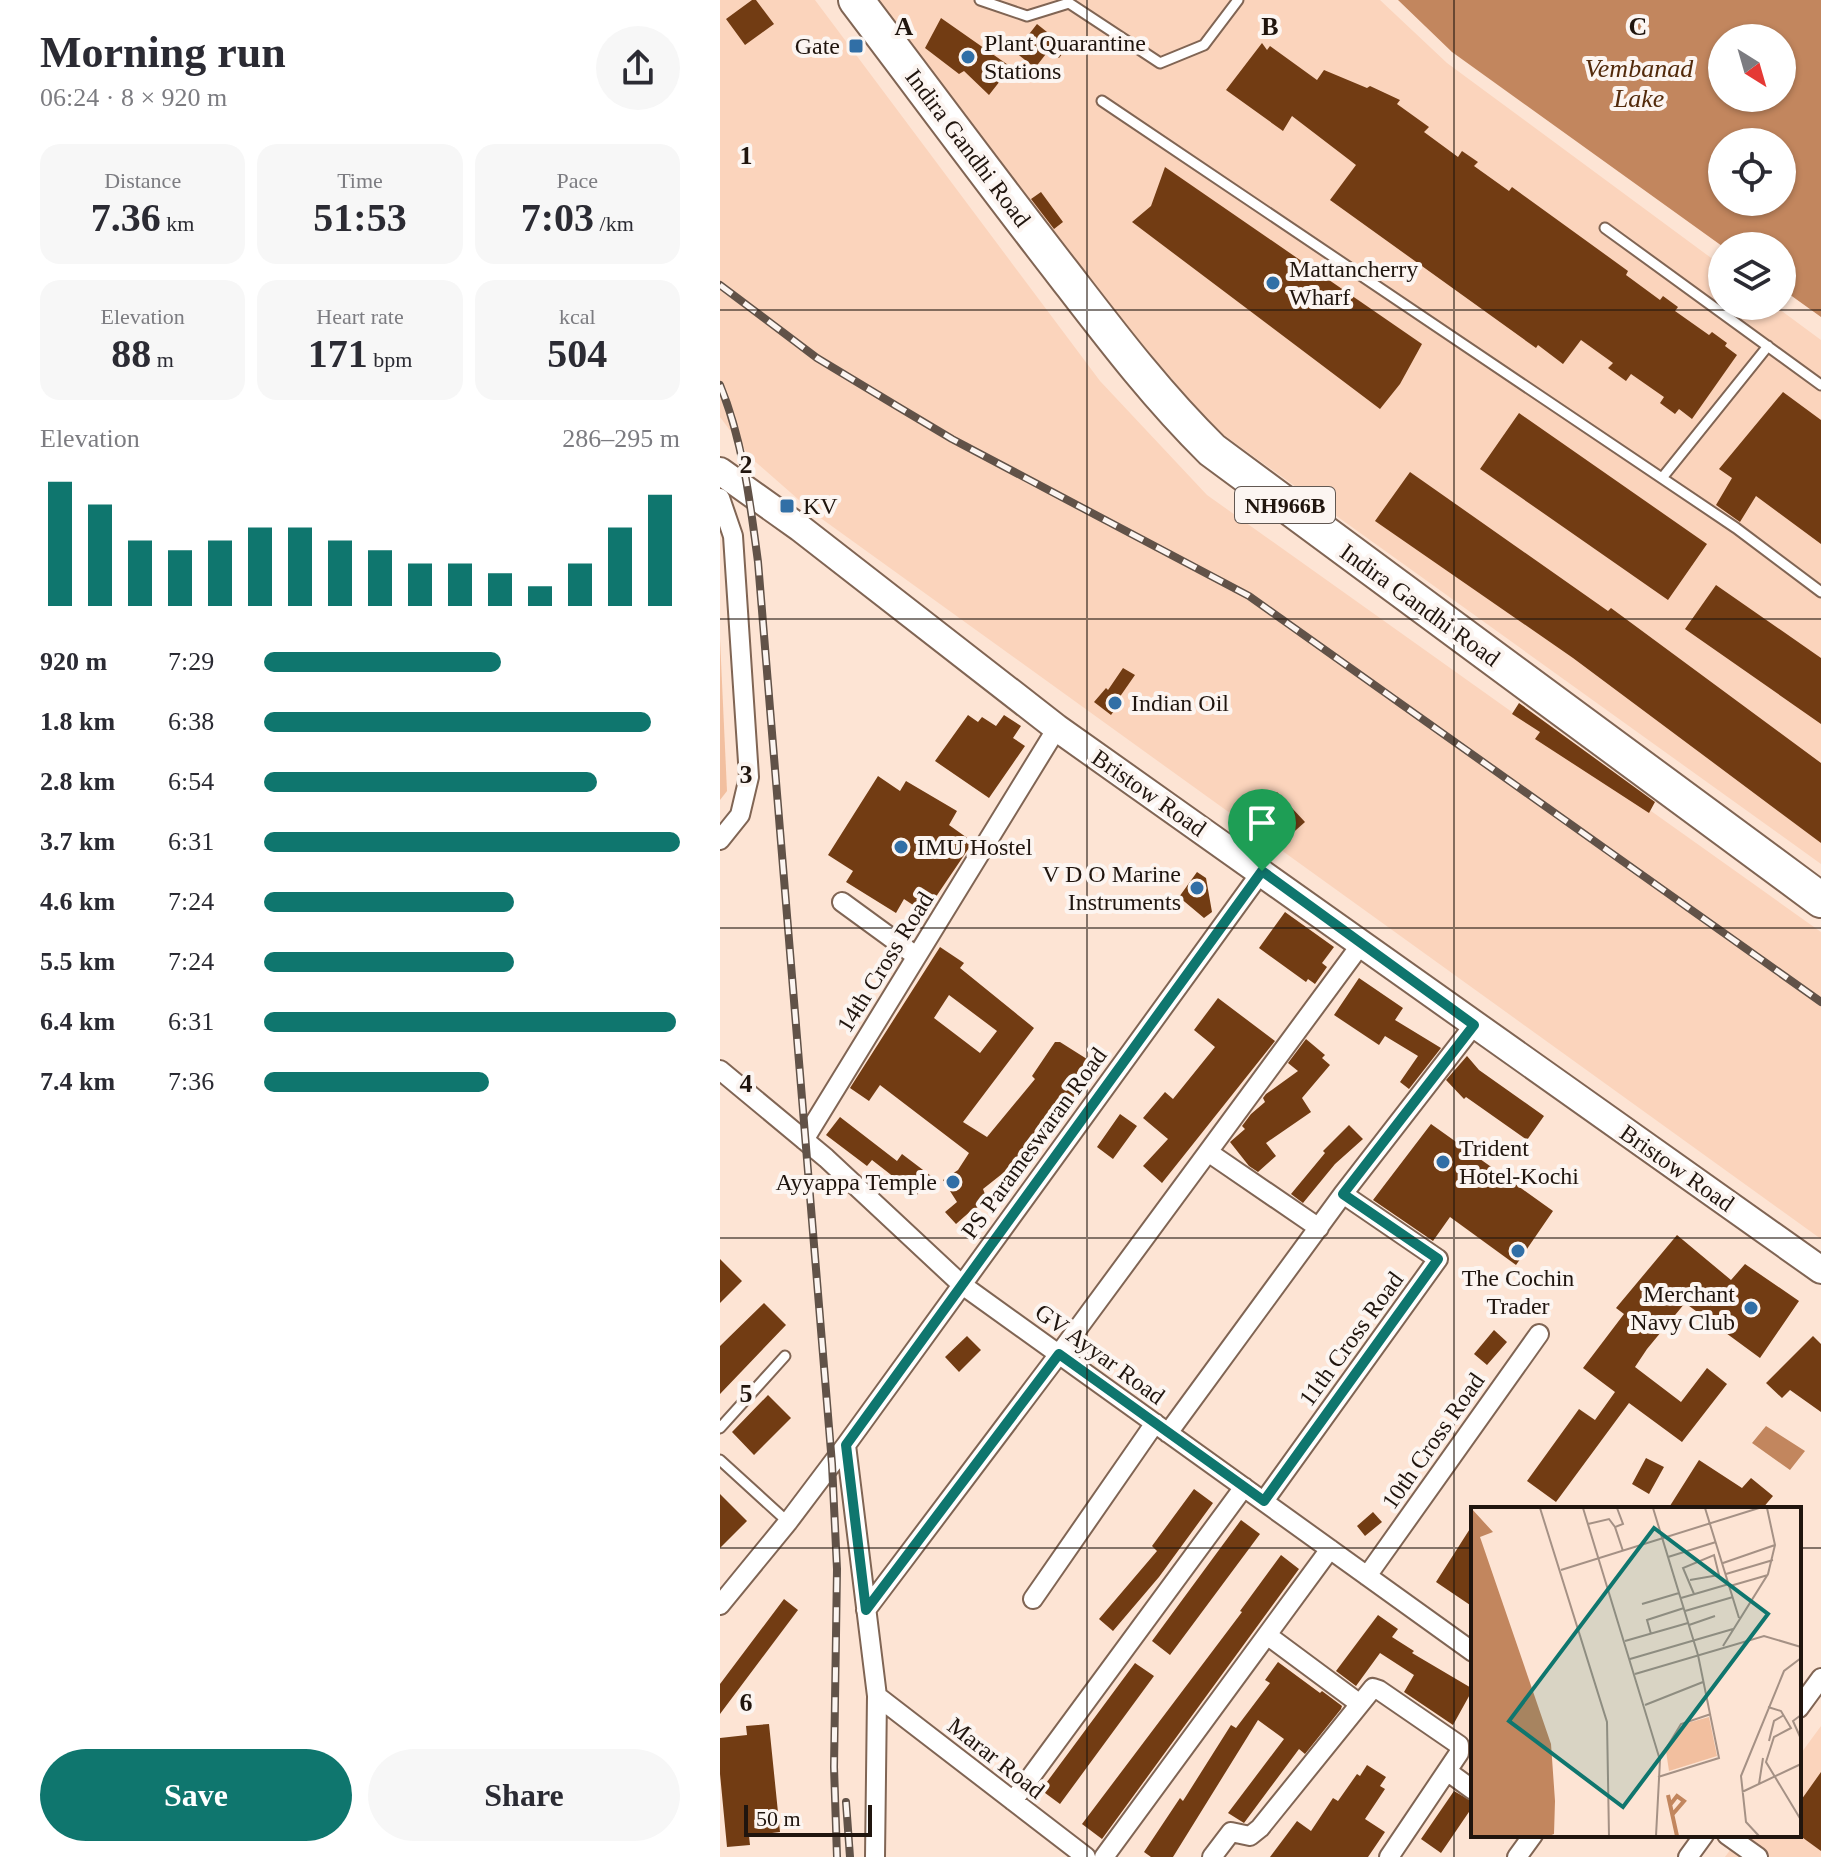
<!DOCTYPE html>
<html lang="en">
<head>
<meta charset="utf-8">
<style>
  body { margin:0; font-family:"Times New Roman",serif; background:#f7f7f7; color:#2b2b33; height:100vh; display:flex; flex-direction:column; font-size:30px; white-space:nowrap }
  * { box-sizing:border-box; margin:0 }
  p { font-size:26px; color:#7c7c81 }
  .icon { flex:none; width:44px; height:44px; fill:none; stroke:currentColor; stroke-width:2; stroke-linecap:round; stroke-linejoin:round }
  .map { position:relative; flex:1; overflow:hidden }
  .side { display:flex; flex-direction:column; background:#fff; width:720px }
  .side>* { flex:none }
  .needle { width:52px; rotate:143deg }
  .buttons { position:absolute; left:988px; top:24px; display:grid; gap:16px }
  .buttons a { display:grid; place-items:center; width:88px; height:88px; border-radius:50%; background:#fff; box-shadow:0 2px 6px #0004; font-size:40px }
  .scale { position:absolute; left:24px; bottom:20px; width:128px; box-sizing:border-box; padding-left:8px; border:4px solid #20150e; border-top:0; font-size:22px; line-height:28px; white-space:nowrap; color:#20150e; -webkit-text-stroke:6px #fcf5f1; paint-order:stroke }
  .pin { position:absolute; display:grid; place-items:center; width:68px; height:68px; color:#fff; margin:-82px -34px; border-radius:50% 50% 50% 0; rotate:-45deg; box-shadow:0 0 8px #0007 }
  .pin .icon { rotate:45deg }
  .round { display:grid; place-items:center; flex:none; width:84px; height:84px; border-radius:42px; background:#f7f7f7 }
  .summary { display:flex; align-items:center; justify-content:space-between; height:136px; padding:0 40px }
  h1 { font-size:44px; font-weight:600; line-height:60px }
  .metrics { display:grid; grid-template-columns:repeat(3,1fr); gap:12px; height:136px; padding:8px 40px }
  .metrics div { display:grid; align-content:center; border-radius:20px; background:#f7f7f7; text-align:center }
  .metrics b { font-size:40px; font-weight:600 }
  .metrics small { font-size:22px; font-weight:400 }
  .metrics p { font-size:22px }
  .chart { height:224px; padding:16px 40px }
  .chart p { display:flex; justify-content:space-between }
  .chart svg { width:100%; height:144px; margin-top:8px; stroke:#0f766e; stroke-width:6 }
  .action { display:flex; gap:16px; margin-top:auto; padding:16px 40px }
  .action a { flex:1; height:92px; border-radius:48px; background:#0f766e; color:#fff; font-size:32px; font-weight:600; line-height:92px; text-align:center }
  .action a+a { background:#f7f7f7; color:#2b2b33 }
  ul { padding:0 40px; list-style:none; font-size:26px }
  li { display:grid; grid-template-columns:128px 96px 1fr; align-items:center; height:60px }
  li i { height:20px; border-radius:10px; background:#0f766e }
  main { display:flex; flex:1; min-height:0 }
  .map>svg:first-child { display:block }
  .built { fill:#fbd4bc }
  .green { fill:#f2bf9f }
  .water { fill:#c2865e; fill-rule:evenodd }
  .building { fill:#723c13; fill-rule:evenodd }
  .lines { fill:none; stroke-linecap:round; stroke-linejoin:round }
  .lane-casing { stroke:#806554; stroke-width:13 }
  .street-casing { stroke:#806554; stroke-width:22 }
  .secondary-casing { stroke:#806554; stroke-width:30 }
  .highway-casing { stroke:#806554; stroke-width:38 }
  .lane { stroke:#fff; stroke-width:9 }
  .street { stroke:#fff; stroke-width:18 }
  .secondary { stroke:#fff; stroke-width:26 }
  .highway { stroke:#fff; stroke-width:34 }
  .rail-casing { stroke:#615248; stroke-width:8 }
  .rail { stroke:#fcf5f1; stroke-width:5; stroke-dasharray:15; stroke-linecap:butt }
  .route-casing { stroke:#fff; stroke-width:16 }
  .route { stroke:#0f766e; stroke-width:10 }
  .grid { fill:none; stroke:#20150e; stroke-width:2; stroke-opacity:0.55 }
  .poi-dot { fill:#316fa6; stroke:#fcf5f1; stroke-width:3 }
  .labels { text-anchor:middle; dominant-baseline:central; stroke-width:8; stroke-linejoin:round; paint-order:stroke }
  .shield { fill:#fcf5f1; stroke:#625852; stroke-width:2 }
  .shield-label { font-size:22px; font-weight:bold; fill:#20150e }
  .poi-label { font-size:24px; fill:#20150e; stroke:#fcf5f1; text-anchor:start }
  .street-label { font-size:24px; fill:#20150e; stroke:#fcf5f1 }
  .water-label { font-size:26px; font-style:italic; fill:#522a0b; stroke:#fcf5f1 }
  .inset-river { fill:none; stroke:#c2865e; stroke-width:4 }
  .inset-road { fill:none; stroke:#a59185; stroke-width:2 }
  .view { fill:#0f766e; fill-opacity:0.15; stroke:#0f766e; stroke-width:4 }
  .inset-edge { fill:none; stroke:#20150e; stroke-width:4 }
  .grid-label { font-size:26px; text-anchor:middle; font-weight:bold; fill:#20150e; stroke:#fcf5f1; stroke-width:8; stroke-linejoin:round; paint-order:stroke }
</style>
</head>
<body>
<main>
<section class="side">
<div class="summary"><div><h1>Morning run</h1><p>06:24 · 8 × 920 m</p></div><a class="round"><svg class="icon" aria-label="share" viewBox="0 0 24 24"><path d="M12 15V3M7 8l5-5 5 5M5 13v7h14v-7"/></svg></a></div>
<div class="metrics">
<div><p>Distance</p><b>7.36<small> km</small></b></div>
<div><p>Time</p><b>51:53</b></div>
<div><p>Pace</p><b>7:03<small> /km</small></b></div>
</div>
<div class="metrics">
<div><p>Elevation</p><b>88<small> m</small></b></div>
<div><p>Heart rate</p><b>171<small> bpm</small></b></div>
<div><p>kcal</p><b>504</b></div>
</div>
<div class="chart"><p><span>Elevation</span>286–295 m</p>
<svg viewBox="0 0 160 44" preserveAspectRatio="none"><path d="M5 44V6M15 44V13M25 44V24M35 44V27M45 44V24M55 44V20M65 44V20M75 44V24M85 44V27M95 44V31M105 44V31M115 44V34M125 44V38M135 44V31M145 44V20M155 44V10"/></svg>
</div>
<ul>
<li><b>920 m</b>7:29<i style="width:57%"></i></li>
<li><b>1.8 km</b>6:38<i style="width:93%"></i></li>
<li><b>2.8 km</b>6:54<i style="width:80%"></i></li>
<li><b>3.7 km</b>6:31<i style="width:100%"></i></li>
<li><b>4.6 km</b>7:24<i style="width:60%"></i></li>
<li><b>5.5 km</b>7:24<i style="width:60%"></i></li>
<li><b>6.4 km</b>6:31<i style="width:99%"></i></li>
<li><b>7.4 km</b>7:36<i style="width:54%"></i></li>
</ul>
<div class="action"><a>Save</a><a>Share</a></div>
</section>
<div class="map">
<svg width="1101" height="1857" viewBox="0 0 1101 1857">
  <rect width="100%" height="100%" fill="#fde4d4"/>
  <path class="built" d="M 0,0 L 95,0 L 380,381 L 487,495 L 1101,932 L 1101,1239 L 95,514 L 30,457 L 0,417 Z
    M 146,0 L 660,0 L 727,63 L 1002,266 L 1002,306 L 1055,306 L 1101,340 L 1101,864 L 494,428 L 275,172 Z
    M 1101,1726 L 1101,1857 L 1005,1857 L 1021,1835 L 1079,1835 L 1079,1756 Z"/>
  <path class="green" d="M 0,639 L 7,791 L 0,800 Z"/>
  <path class="water" d="M 678,0 L 1101,0 L 1101,317 L 1062,289 L 1062,246 L 1002,246 L 732,52 ZM 1002,38 L 1062,38 L 1062,98 L 1002,98 ZM 1002,142 L 1062,142 L 1062,202 L 1002,202 Z
    M 1046,1426 L 1085,1451 L 1070,1470 L 1032,1443 Z"/>
  <path class="building" d="M 32,0 L 36,0 L 54,24 L 25,45 L 6,19 Z
    M 221,18 L 291,67 L 269,95 L 244,71 L 239,74 L 205,48 Z
    M 317,24 L 347,48 L 339,58 L 329,50 L 315,68 L 295,52 Z
    M 542,43 L 547,50 L 550,46 L 597,80 L 604,70 L 647,88 L 650,86 L 680,100 L 677,104 L 709,127 L 704,132 L 738,157 L 742,151 L 758,162 L 754,166 L 789,191 L 792,187 L 908,271 L 906,275 L 940,300 L 943,296 L 958,307 L 955,311 L 989,335 L 992,332 L 1007,343 L 1005,346 L 1017,355 L 972,419 L 959,409 L 955,414 L 940,403 L 944,397 L 911,374 L 906,381 L 888,368 L 893,363 L 861,340 L 843,364 L 818,345 L 816,348 L 610,200 L 636,165 L 572,116 L 563,131 L 506,90 Z
    M 445,167 L 702,344 L 680,384 L 660,409 L 412,222 L 431,206 Z
    M 321,192 L 343,222 L 334,229 L 311,199 Z
    M 1063,392 L 1101,420 L 1101,544 L 1036,496 L 1020,522 L 996,505 L 1012,478 L 999,469 Z
    M 799,413 L 987,544 L 948,600 L 760,469 Z
    M 690,472 L 888,611 L 891,608 L 1101,763 L 1101,843 L 853,658 L 655,521 Z
    M 996,585 L 1101,658 L 1101,724 L 965,629 Z
    M 403,668 L 415,675 L 399,698 L 402,700 L 391,715 L 374,702 L 386,688 L 388,690 Z
    M 799,703 L 935,802 L 929,813 L 815,739 L 820,732 L 792,714 Z
    M 248,715 L 258,722 L 262,717 L 276,726 L 284,715 L 301,726 L 293,738 L 305,746 L 269,798 L 215,761 Z
    M 158,776 L 180,791 L 186,781 L 237,811 L 229,825 L 253,842 L 205,913 L 184,899 L 176,913 L 126,882 L 133,871 L 108,855 Z
    M 557,792 L 585,822 L 567,838 L 558,828 L 549,837 L 530,817 Z
    M 477,872 L 486,878 L 492,912 L 484,918 L 459,897 Z
    M 565,912 L 614,947 L 602,963 L 607,967 L 595,984 L 588,979 L 586,982 L 539,948 Z
    M 220,947 L 244,963 L 240,968 L 314,1028 L 243,1122 L 267,1137 L 315,1079 L 312,1076 L 335,1042 L 340,1042 L 378,1066 L 348,1107 L 346,1105 L 301,1159 L 263,1189 L 266,1197 L 264,1205 L 253,1209 L 236,1224 L 225,1212 L 237,1202 L 223,1180 L 238,1170 L 249,1153 L 160,1085 L 149,1101 L 130,1088 ZM 229,995 L 277,1031 L 260,1053 L 214,1018 Z
    M 639,978 L 683,1008 L 675,1020 L 721,1048 L 689,1089 L 680,1082 L 698,1056 L 665,1036 L 659,1045 L 614,1015 Z
    M 498,998 L 555,1041 L 442,1183 L 423,1166 L 448,1139 L 423,1118 L 445,1092 L 453,1099 L 495,1047 L 474,1030 Z
    M 586,1039 L 605,1055 L 602,1058 L 610,1065 L 582,1098 L 591,1112 L 546,1143 L 556,1156 L 538,1172 L 529,1166 L 510,1142 L 525,1129 L 522,1126 L 531,1114 L 545,1102 L 543,1098 L 546,1094 L 578,1071 L 568,1063 Z
    M 747,1056 L 759,1070 L 824,1116 L 807,1140 L 746,1097 L 744,1099 L 726,1080 Z
    M 400,1114 L 417,1126 L 393,1159 L 377,1147 Z
    M 120,1117 L 177,1161 L 182,1154 L 211,1176 L 197,1195 L 152,1160 L 147,1166 L 106,1135 Z
    M 711,1124 L 833,1211 L 796,1265 L 730,1217 L 713,1241 L 653,1200 Z
    M 629,1125 L 643,1139 L 615,1164 L 583,1203 L 571,1194 L 605,1153 L 603,1151 Z
    M 957,1235 L 1011,1280 L 1025,1264 L 1079,1301 L 1040,1358 L 965,1303 L 927,1349 L 915,1367 L 961,1402 L 987,1368 L 1007,1384 L 962,1442 L 909,1403 L 836,1502 L 807,1481 L 859,1409 L 875,1420 L 895,1392 L 863,1368 L 904,1314 L 896,1308 Z
    M 0,1259 L 22,1281 L 0,1303 Z
    M 44,1303 L 66,1325 L 0,1394 L 0,1346 Z
    M 774,1330 L 787,1342 L 767,1365 L 754,1354 Z
    M 247,1336 L 261,1350 L 239,1372 L 225,1357 Z
    M 1093,1336 L 1101,1344 L 1101,1412 L 1070,1390 L 1062,1398 L 1046,1383 Z
    M 48,1395 L 71,1418 L 34,1455 L 12,1432 Z
    M 926,1458 L 944,1467 L 929,1494 L 912,1484 Z
    M 979,1460 L 1022,1488 L 1031,1478 L 1053,1496 L 1042,1509 L 948,1509 Z
    M 474,1489 L 493,1503 L 439,1577 L 393,1631 L 379,1619 L 437,1551 L 432,1546 Z
    M 0,1494 L 27,1521 L 0,1548 Z
    M 653,1512 L 662,1522 L 645,1536 L 637,1526 Z
    M 521,1520 L 540,1534 L 450,1655 L 432,1641 Z
    M 753,1524 L 753,1607 L 716,1582 Z
    M 561,1555 L 579,1569 L 382,1839 L 362,1824 L 522,1612 L 520,1611 Z
    M 64,1599 L 78,1610 L 0,1714 L 0,1684 Z
    M 658,1615 L 678,1629 L 672,1637 L 694,1651 L 692,1653 L 753,1689 L 733,1725 L 684,1692 L 694,1675 L 660,1653 L 636,1686 L 616,1671 Z
    M 558,1662 L 600,1693 L 602,1691 L 622,1706 L 621,1709 L 585,1754 L 579,1749 L 524,1823 L 508,1813 L 564,1739 L 538,1720 L 453,1857 L 431,1857 L 424,1852 L 460,1798 L 463,1801 L 511,1725 L 516,1728 L 550,1683 L 545,1680 Z
    M 415,1663 L 434,1676 L 340,1804 L 321,1790 Z
    M 49,1724 L 60,1832 L 29,1836 L 30,1845 L 7,1847 L 0,1774 L 0,1738 L 27,1735 L 26,1726 Z
    M 647,1765 L 666,1777 L 660,1786 L 665,1789 L 645,1819 L 665,1832 L 648,1857 L 550,1857 L 577,1821 L 591,1831 L 613,1798 L 618,1801 L 637,1774 L 640,1776 Z
    M 1101,1772 L 1101,1851 L 1079,1835 L 1079,1803 Z
    M 734,1791 L 753,1802 L 753,1806 L 721,1853 L 701,1839 Z"/>
  <g class="lines">
    <defs>
      <path id="lane" d="M 260,0 L 307,16 L 349,3 L 440,63 L 484,45 L 518,0
        M 382,101 L 1016,528 L 1101,592
        M 885,228 L 1101,385
        M 942,478 L 1048,346
        M 0,1428 L 65,1356
        M 0,1460 L 68,1522"/>
      <path id="street" d="M 0,498 L 13,536 L 29,777 L 20,815 L 0,840
        M 122,902 L 196,956
        M 0,1070 L 106,1158 L 241,1284 L 753,1652
        M 84,1140 L 337,728
        M 488,1152 L 599,1228
        M 448,1433 L 623,1194 L 754,1025
        M 126,1445 L 157,1696 L 155,1857
        M 544,1501 L 718,1259 L 623,1194
        M 647,1576 L 819,1334
        M 313,1599 L 435,1423
        M 0,1605 L 68,1522 L 126,1445 L 542,871
        M 146,1610 L 339,1354 L 642,943
        M 547,1635 L 640,1704
        M 157,1696 L 366,1857
        M 1079,1708 L 1101,1678
        M 727,1771 L 753,1790
        M 293,1801 L 524,1487
        M 1007,1835 L 1038,1857
        M 384,1857 L 610,1549
        M 492,1857 L 511,1832 L 530,1836 L 540,1828 L 653,1688 L 659,1690 L 739,1745 L 739,1753 L 669,1857
        M 797,1857 L 813,1835
        M 968,1857 L 984,1835"/>
      <path id="secondary" d="M 0,471 L 80,528 L 337,728 L 1101,1270"/>
      <path id="highway" d="M 136,0 C 205,91 273,183 343,273 C 390,334 436,395 492,450 L 1101,900"/>
    </defs>
    <use href="#lane" class="lane-casing"/>
    <use href="#street" class="street-casing"/>
    <use href="#secondary" class="secondary-casing"/>
    <use href="#highway" class="highway-casing"/>
    <use href="#lane" class="lane"/>
    <use href="#street" class="street"/>
    <use href="#secondary" class="secondary"/>
    <use href="#highway" class="highway"/>
    <defs>
      <path id="rail" d="M 0,285 L 97,358 L 175,405 L 232,439 L 529,596 L 1101,1002
        M 0,385 C 23,441 30,502 38,562 L 112,1464 L 117,1569 L 114,1767 L 117,1857
        M 126,1802 L 130,1857"/>
    </defs>
    <use href="#rail" class="rail-casing"/>
    <use href="#rail" class="rail"/>
  </g>
  <g class="lines">
    <defs>
      <path id="route" d="M 542,871 L 754,1025 L 623,1194 L 718,1259 L 544,1501 L 339,1354 L 146,1610 L 126,1445 Z"/>
    </defs>
    <use href="#route" class="route-casing"/>
    <use href="#route" class="route"/>
  </g>
  <path class="grid" d="M 367,0 L 367,1857M 734,0 L 734,1857M 0,310 L 1101,310M 0,619 L 1101,619M 0,928 L 1101,928M 0,1238 L 1101,1238M 0,1548 L 753,1548M 1079,1548 L 1101,1548"/>
  <g class="poi-dot">
    <rect x="128" y="38" width="16" height="16" rx="4"/>
    <circle cx="248" cy="57" r="8"/>
    <circle cx="553" cy="283" r="8"/>
    <rect x="59" y="498" width="16" height="16" rx="4"/>
    <circle cx="395" cy="703" r="8"/>
    <circle cx="181" cy="847" r="8"/>
    <circle cx="477" cy="888" r="8"/>
    <circle cx="723" cy="1162" r="8"/>
    <circle cx="233" cy="1182" r="8"/>
    <circle cx="798" cy="1251" r="8"/>
    <circle cx="1031" cy="1308" r="8"/>
  </g>
  <g class="labels">
    <rect class="shield" x="515" y="487" width="100" height="36" rx="6"/>
    <g class="shield-label">
      <text x="565" y="505">NH966B</text>
    </g>
    <g class="poi-label">
      <text x="264" y="43">Plant Quarantine<tspan x="264" dy="28">Stations</tspan></text>
      <text x="120" y="46" text-anchor="end">Gate</text>
      <text x="569" y="269">Mattancherry<tspan x="569" dy="28">Wharf</tspan></text>
      <text x="83" y="506">KV</text>
      <text x="411" y="703">Indian Oil</text>
      <text x="197" y="847">IMU Hostel</text>
      <text x="461" y="874" text-anchor="end">V D O Marine<tspan x="461" dy="28">Instruments</tspan></text>
      <text x="739" y="1148">Trident<tspan x="739" dy="28">Hotel-Kochi</tspan></text>
      <text x="217" y="1182" text-anchor="end">Ayyappa Temple</text>
      <text x="798" y="1278" text-anchor="middle">The Cochin<tspan x="798" dy="28">Trader</tspan></text>
      <text x="1015" y="1294" text-anchor="end">Merchant<tspan x="1015" dy="28">Navy Club</tspan></text>
    </g>
    <g class="street-label">
      <text transform="translate(248 148) rotate(53)">Indira Gandhi Road</text>
      <text transform="translate(700 605) rotate(36)">Indira Gandhi Road</text>
      <text transform="translate(429 793) rotate(35)">Bristow Road</text>
      <text transform="translate(165 962) rotate(-58)">14th Cross Road</text>
      <text transform="translate(314 1143) rotate(-54)">PS Parameswaran Road</text>
      <text transform="translate(957 1168) rotate(35)">Bristow Road</text>
      <text transform="translate(631 1339) rotate(-54)">11th Cross Road</text>
      <text transform="translate(380 1354) rotate(36)">GV Ayyar Road</text>
      <text transform="translate(713 1441) rotate(-55)">10th Cross Road</text>
      <text transform="translate(276 1758) rotate(38)">Marar Road</text>
    </g>
    <g class="water-label">
      <text x="919" y="68">Vembanad<tspan x="919" dy="30">Lake</tspan></text>
    </g>
  </g>
  <g transform="translate(751 1507)">
    <rect width="330" height="330" fill="#fde4d4"/>
    <path d="M 238,210 L 246,249 L 198,264 L 195,244 L 213,217 Z" fill="#f2bf9f"/>
    <path d="M 0,1 L 22,25 L 9,30 L 80,237 L 84,294 L 83,327 L 78,329 L 0,329 Z" fill="#c2865e"/>
    <path class="inset-river" d="M 197,288 L 206,329M 199,298 L 206,289 L 213,294 L 201,308"/>
    <path class="inset-road" d="M 69,1 L 136,215 L 138,329M 112,1 L 189,253 L 185,329M 146,1 L 152,17 L 144,20 L 152,44M 182,1 L 227,148 L 248,251 L 187,270M 234,1 L 268,111M 117,17 L 138,12 L 144,20M 197,50 L 245,35M 252,56 L 304,38M 90,63 L 288,1M 255,67 L 302,53M 219,73 L 248,68 L 243,48 L 212,61 L 223,87M 259,79 L 297,68M 210,91 L 258,77M 171,97 L 208,86M 214,104 L 262,90M 218,118 L 244,109M 180,127 L 176,113 L 213,101M 154,134 L 217,116M 252,139 L 297,67 L 304,38 L 296,1M 159,152 L 262,122M 164,167 L 293,129 L 330,140M 174,198 L 232,175M 297,200 L 310,204 L 320,221 L 303,230 L 295,255 L 330,313M 330,208 L 322,214 L 330,232M 298,234 L 303,214 L 313,208M 190,250 L 210,217 L 240,207M 288,277 L 292,251M 271,285 L 330,257M 288,329 L 275,315 L 270,269 L 313,164 L 330,151"/>
    <path class="view" d="M 183,21 L 297,107 L 152,300 L 38,214 Z"/>
    <rect width="330" height="330" class="inset-edge"/>
  </g>
  <g class="grid-label">
    <text x="184" y="35">A</text>
    <text x="550" y="35">B</text>
    <text x="918" y="35">C</text>
    <text x="26" y="164">1</text>
    <text x="26" y="473">2</text>
    <text x="26" y="783">3</text>
    <text x="26" y="1092">4</text>
    <text x="26" y="1402">5</text>
    <text x="26" y="1711">6</text>
  </g>
</svg>
<div class="buttons">
<a><svg class="needle" viewBox="-14 -14 28 28"><path d="M0-13l5 13h-10z" fill="#e53935"/><path d="M0 13l5-13h-10z" fill="#7c7c81"/></svg></a>
<a><svg class="icon" aria-label="locate" viewBox="0 0 24 24"><circle cx="12" cy="12" r="6"/><path d="M12 2v4M12 18v4M2 12h4M18 12h4"/></svg></a>
<a><svg class="icon" aria-label="layers" viewBox="0 0 24 24"><path d="M12 4l9 5-9 5-9-5zM3 14l9 5 9-5"/></svg></a>
</div>
<div class="scale">50 m</div>
<div class="pin" style="left:542px;top:871px;background:#1e9e55"><svg class="icon" aria-label="arrive" viewBox="0 0 24 24"><path d="M6 21V4h12l-3 4 3 4H6"/></svg></div>
</div>
</main>
</body>
</html>
